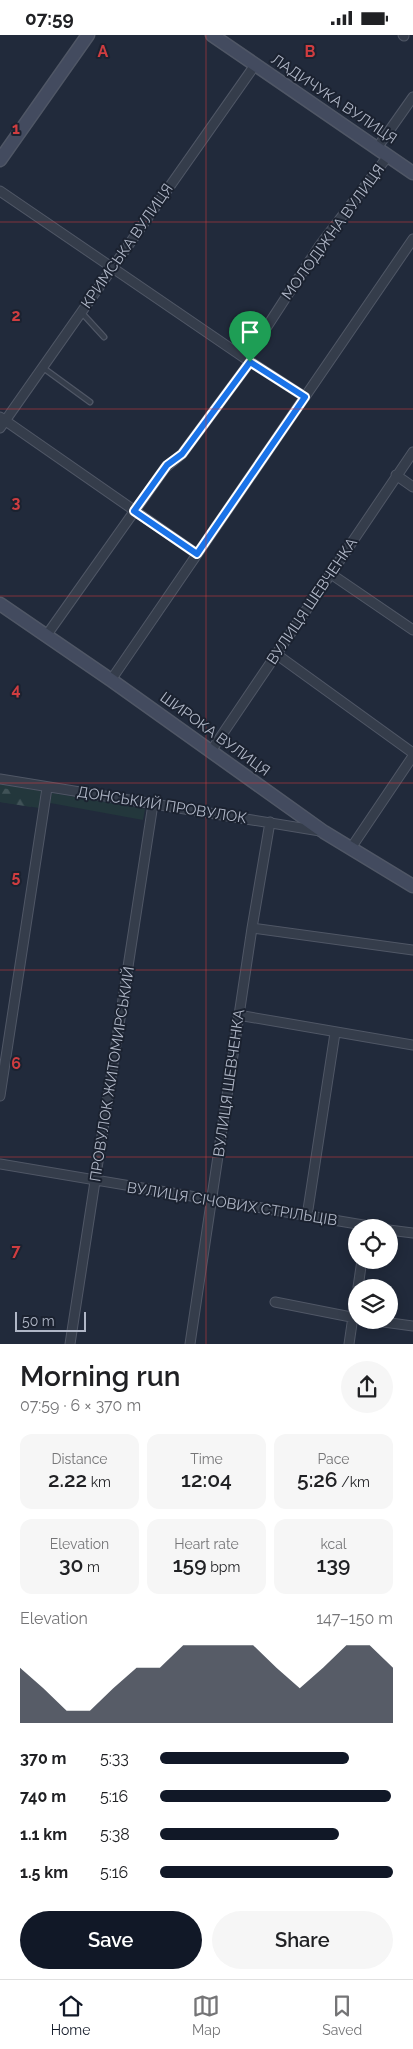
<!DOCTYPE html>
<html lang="en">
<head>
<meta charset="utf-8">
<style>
  body { margin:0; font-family:Raleway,sans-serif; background:#f6f6f6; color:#202124; height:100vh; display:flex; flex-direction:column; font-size:19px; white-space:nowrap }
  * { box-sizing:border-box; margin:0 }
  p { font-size:16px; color:#757577 }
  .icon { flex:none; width:28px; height:28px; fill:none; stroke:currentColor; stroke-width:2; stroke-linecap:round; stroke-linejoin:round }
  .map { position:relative; height:1309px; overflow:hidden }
  .drawer { display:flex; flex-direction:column; background:#fff; flex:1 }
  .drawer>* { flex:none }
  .controls { position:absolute; left:348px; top:1184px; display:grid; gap:10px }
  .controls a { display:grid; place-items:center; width:50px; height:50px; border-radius:50%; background:#fff; box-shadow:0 2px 12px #0003; font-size:25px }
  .scale { position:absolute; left:15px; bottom:12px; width:71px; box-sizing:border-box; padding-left:5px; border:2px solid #b0b7c7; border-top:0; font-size:14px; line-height:18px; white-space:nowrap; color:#b0b7c7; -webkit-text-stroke:4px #1b2230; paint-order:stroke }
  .pin { position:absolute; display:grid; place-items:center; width:42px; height:42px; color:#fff; margin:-51px -21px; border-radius:50% 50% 50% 0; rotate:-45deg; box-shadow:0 0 5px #0007 }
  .pin .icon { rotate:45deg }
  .round { display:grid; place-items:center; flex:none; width:52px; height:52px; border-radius:26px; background:#f6f6f6 }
  .head { display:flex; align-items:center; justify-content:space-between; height:85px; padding:0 20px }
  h1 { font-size:28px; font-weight:600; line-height:38px }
  .stats { display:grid; grid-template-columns:repeat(3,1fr); gap:8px; height:85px; padding:5px 20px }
  .stats div { display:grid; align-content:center; border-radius:12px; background:#f6f6f6; text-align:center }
  .stats b { font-size:21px; font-weight:600 }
  .stats small { font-size:14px; font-weight:400 }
  .stats p { font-size:14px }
  .chart { height:140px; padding:10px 20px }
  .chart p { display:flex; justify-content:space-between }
  .chart svg { width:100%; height:90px; margin-top:5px; fill:#111827; opacity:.7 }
  .cta { display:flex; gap:10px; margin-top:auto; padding:10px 20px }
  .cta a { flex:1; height:58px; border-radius:30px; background:#111827; color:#fff; font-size:20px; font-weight:600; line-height:58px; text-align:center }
  .cta a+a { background:#f6f6f6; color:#202124 }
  ul { padding:0 20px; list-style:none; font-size:16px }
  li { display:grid; grid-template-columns:80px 60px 1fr; align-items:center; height:38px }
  li i { height:12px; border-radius:6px; background:#111827 }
  .status { display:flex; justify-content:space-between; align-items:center; height:35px; padding:0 25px; background:#fff; direction:ltr }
  .status svg { height:14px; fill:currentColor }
  .tabs { display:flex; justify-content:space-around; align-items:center; height:70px; border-top:1px solid #e0e0e0; background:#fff; font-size:14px; color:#757577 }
  .tabs a { display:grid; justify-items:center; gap:2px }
  .tabs .active { color:#111827 }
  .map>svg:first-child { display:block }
  .green { fill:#23373c }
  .forest { fill:url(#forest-firs) }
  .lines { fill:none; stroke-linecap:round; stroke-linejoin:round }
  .lane-casing { stroke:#505766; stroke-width:7 }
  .street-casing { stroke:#505766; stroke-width:11 }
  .secondary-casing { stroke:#505766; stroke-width:15 }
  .lane { stroke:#353d4b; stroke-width:4.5 }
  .street { stroke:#353d4b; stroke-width:9 }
  .secondary { stroke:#434b5f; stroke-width:12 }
  .route-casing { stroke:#fff; stroke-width:10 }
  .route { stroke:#1a73e8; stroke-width:6 }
  .grid { fill:none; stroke:#d03d40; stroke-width:1; stroke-opacity:0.55 }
  .labels { text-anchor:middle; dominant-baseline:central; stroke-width:4; stroke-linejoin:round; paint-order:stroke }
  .street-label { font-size:15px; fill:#b0b7c7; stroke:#1b2230 }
  .grid-label { font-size:16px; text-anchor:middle; font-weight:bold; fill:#d03d40; stroke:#1b2230; stroke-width:4; stroke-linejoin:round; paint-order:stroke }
</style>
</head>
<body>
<div class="status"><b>07:59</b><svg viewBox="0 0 49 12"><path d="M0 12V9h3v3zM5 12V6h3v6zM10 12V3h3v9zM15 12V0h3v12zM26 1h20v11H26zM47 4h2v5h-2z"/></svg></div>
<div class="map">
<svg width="413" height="1309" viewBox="0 0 413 1309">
  <defs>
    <pattern id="forest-firs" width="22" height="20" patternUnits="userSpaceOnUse" patternTransform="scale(1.25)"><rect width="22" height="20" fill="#23373c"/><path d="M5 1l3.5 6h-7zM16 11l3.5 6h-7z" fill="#405257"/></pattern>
  </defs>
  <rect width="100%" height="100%" fill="#212a3b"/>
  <path class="green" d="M 0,749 L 41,756 L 39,773 L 0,767 Z
    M 52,758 L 145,774 L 143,785 L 50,768 Z"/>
  <path class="forest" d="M 0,753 L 24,756 L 31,772 L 0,767 Z"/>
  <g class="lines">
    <defs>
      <path id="lane" d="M 82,278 L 104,302
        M 42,332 L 90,367"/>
      <path id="street" d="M 403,0 L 404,1
        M 377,113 L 413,62
        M 0,156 L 246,324 L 305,362
        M 246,324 L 320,210 L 388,121
        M 0,382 L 197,519
        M 0,393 L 255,30
        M 396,440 L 413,452
        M 331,539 L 413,595
        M 46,601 L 165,433 L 182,419 L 250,327
        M 276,619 L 413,718
        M 111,645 L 413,204
        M 211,716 L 413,417
        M 0,744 L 320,796
        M 351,813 L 413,721
        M 252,893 L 413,915
        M 238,980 L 413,1010
        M 0,1061 L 47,753
        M 0,1129 L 375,1192
        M 307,1181 L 335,998
        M 389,1195 L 413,1198
        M 358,1252 L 362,1225
        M 275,1267 L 356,1283
        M 369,1285 L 413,1291
        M 70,1309 L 153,769
        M 190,1309 L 252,893 L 270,787
        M 349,1309 L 356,1261"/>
      <path id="secondary" d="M 212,0 L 413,138
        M 0,125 L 88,0
        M 0,569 L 111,645 L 324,797 L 413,851"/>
    </defs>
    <use href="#lane" class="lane-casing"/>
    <use href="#street" class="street-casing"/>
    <use href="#secondary" class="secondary-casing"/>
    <use href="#lane" class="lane"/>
    <use href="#street" class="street"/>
    <use href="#secondary" class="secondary"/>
  </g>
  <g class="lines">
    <defs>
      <path id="route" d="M 250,327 L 305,362 L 197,519 L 134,476 L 167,430 L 182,419 Z"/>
    </defs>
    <use href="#route" class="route-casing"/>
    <use href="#route" class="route"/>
  </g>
  <path class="grid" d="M 206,0 L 206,1309M 0,187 L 413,187M 0,374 L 413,374M 0,561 L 413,561M 0,748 L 413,748M 0,935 L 413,935M 0,1122 L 413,1122"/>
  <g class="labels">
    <g class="street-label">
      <text transform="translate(334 64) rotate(34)">ЛАДИЧУКА ВУЛИЦЯ</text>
      <text transform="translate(333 197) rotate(-54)">МОЛОДІЖНА ВУЛИЦЯ</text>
      <text transform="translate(127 211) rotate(-55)">КРИМСЬКА ВУЛИЦЯ</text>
      <text transform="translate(312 566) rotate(-56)">ВУЛИЦЯ ШЕВЧЕНКА</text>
      <text transform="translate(215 699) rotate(36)">ШИРОКА ВУЛИЦЯ</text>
      <text transform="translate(162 770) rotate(9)">ДОНСЬКИЙ ПРОВУЛОК</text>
      <text transform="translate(112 1039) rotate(-81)">ПРОВУЛОК ЖИТОМИРСЬКИЙ</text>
      <text transform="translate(229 1048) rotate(-82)">ВУЛИЦЯ ШЕВЧЕНКА</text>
      <text transform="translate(232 1169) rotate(9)">ВУЛИЦЯ СІЧОВИХ СТРІЛЬЦІВ</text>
    </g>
  </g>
  <g class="grid-label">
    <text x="103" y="22">A</text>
    <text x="310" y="22">B</text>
    <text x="16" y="99">1</text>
    <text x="16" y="286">2</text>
    <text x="16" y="473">3</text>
    <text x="16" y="660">4</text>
    <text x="16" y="847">5</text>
    <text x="16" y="1034">6</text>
    <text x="16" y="1221">7</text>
  </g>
</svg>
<div class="controls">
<a><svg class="icon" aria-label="locate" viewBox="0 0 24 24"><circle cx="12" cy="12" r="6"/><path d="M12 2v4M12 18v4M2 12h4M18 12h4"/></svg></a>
<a><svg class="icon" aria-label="layers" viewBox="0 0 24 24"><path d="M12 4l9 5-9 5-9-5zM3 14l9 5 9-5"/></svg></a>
</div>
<div class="scale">50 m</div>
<div class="pin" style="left:250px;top:327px;background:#1e9e55"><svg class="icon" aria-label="arrive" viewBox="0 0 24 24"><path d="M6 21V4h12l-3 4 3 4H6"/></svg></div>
</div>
<section class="drawer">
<div class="head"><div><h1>Morning run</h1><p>07:59 · 6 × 370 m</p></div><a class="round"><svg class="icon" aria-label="share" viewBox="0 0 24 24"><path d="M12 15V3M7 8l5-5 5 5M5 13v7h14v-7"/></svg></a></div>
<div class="stats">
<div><p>Distance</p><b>2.22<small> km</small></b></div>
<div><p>Time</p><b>12:04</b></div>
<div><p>Pace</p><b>5:26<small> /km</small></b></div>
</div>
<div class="stats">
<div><p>Elevation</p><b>30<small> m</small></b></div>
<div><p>Heart rate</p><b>159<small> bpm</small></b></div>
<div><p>kcal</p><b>139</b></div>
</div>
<div class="chart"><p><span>Elevation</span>147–150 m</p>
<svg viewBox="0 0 160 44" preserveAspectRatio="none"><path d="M0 44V17L10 27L20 38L30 38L40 27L50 17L60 17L70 6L80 6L90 6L100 6L110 17L120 27L130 17L140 6L150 6L160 17V44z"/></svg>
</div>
<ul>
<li><b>370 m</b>5:33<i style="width:81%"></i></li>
<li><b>740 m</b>5:16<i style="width:99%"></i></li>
<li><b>1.1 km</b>5:38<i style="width:77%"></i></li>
<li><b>1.5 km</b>5:16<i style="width:100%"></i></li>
</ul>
<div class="cta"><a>Save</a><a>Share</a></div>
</section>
<nav class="tabs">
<a class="active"><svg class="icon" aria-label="home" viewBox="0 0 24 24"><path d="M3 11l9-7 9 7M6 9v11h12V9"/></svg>Home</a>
<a><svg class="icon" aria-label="map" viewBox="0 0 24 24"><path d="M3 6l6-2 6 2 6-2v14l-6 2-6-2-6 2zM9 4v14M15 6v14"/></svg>Map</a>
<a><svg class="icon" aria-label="saved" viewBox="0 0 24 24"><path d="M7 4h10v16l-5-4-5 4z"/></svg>Saved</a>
</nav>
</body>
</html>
